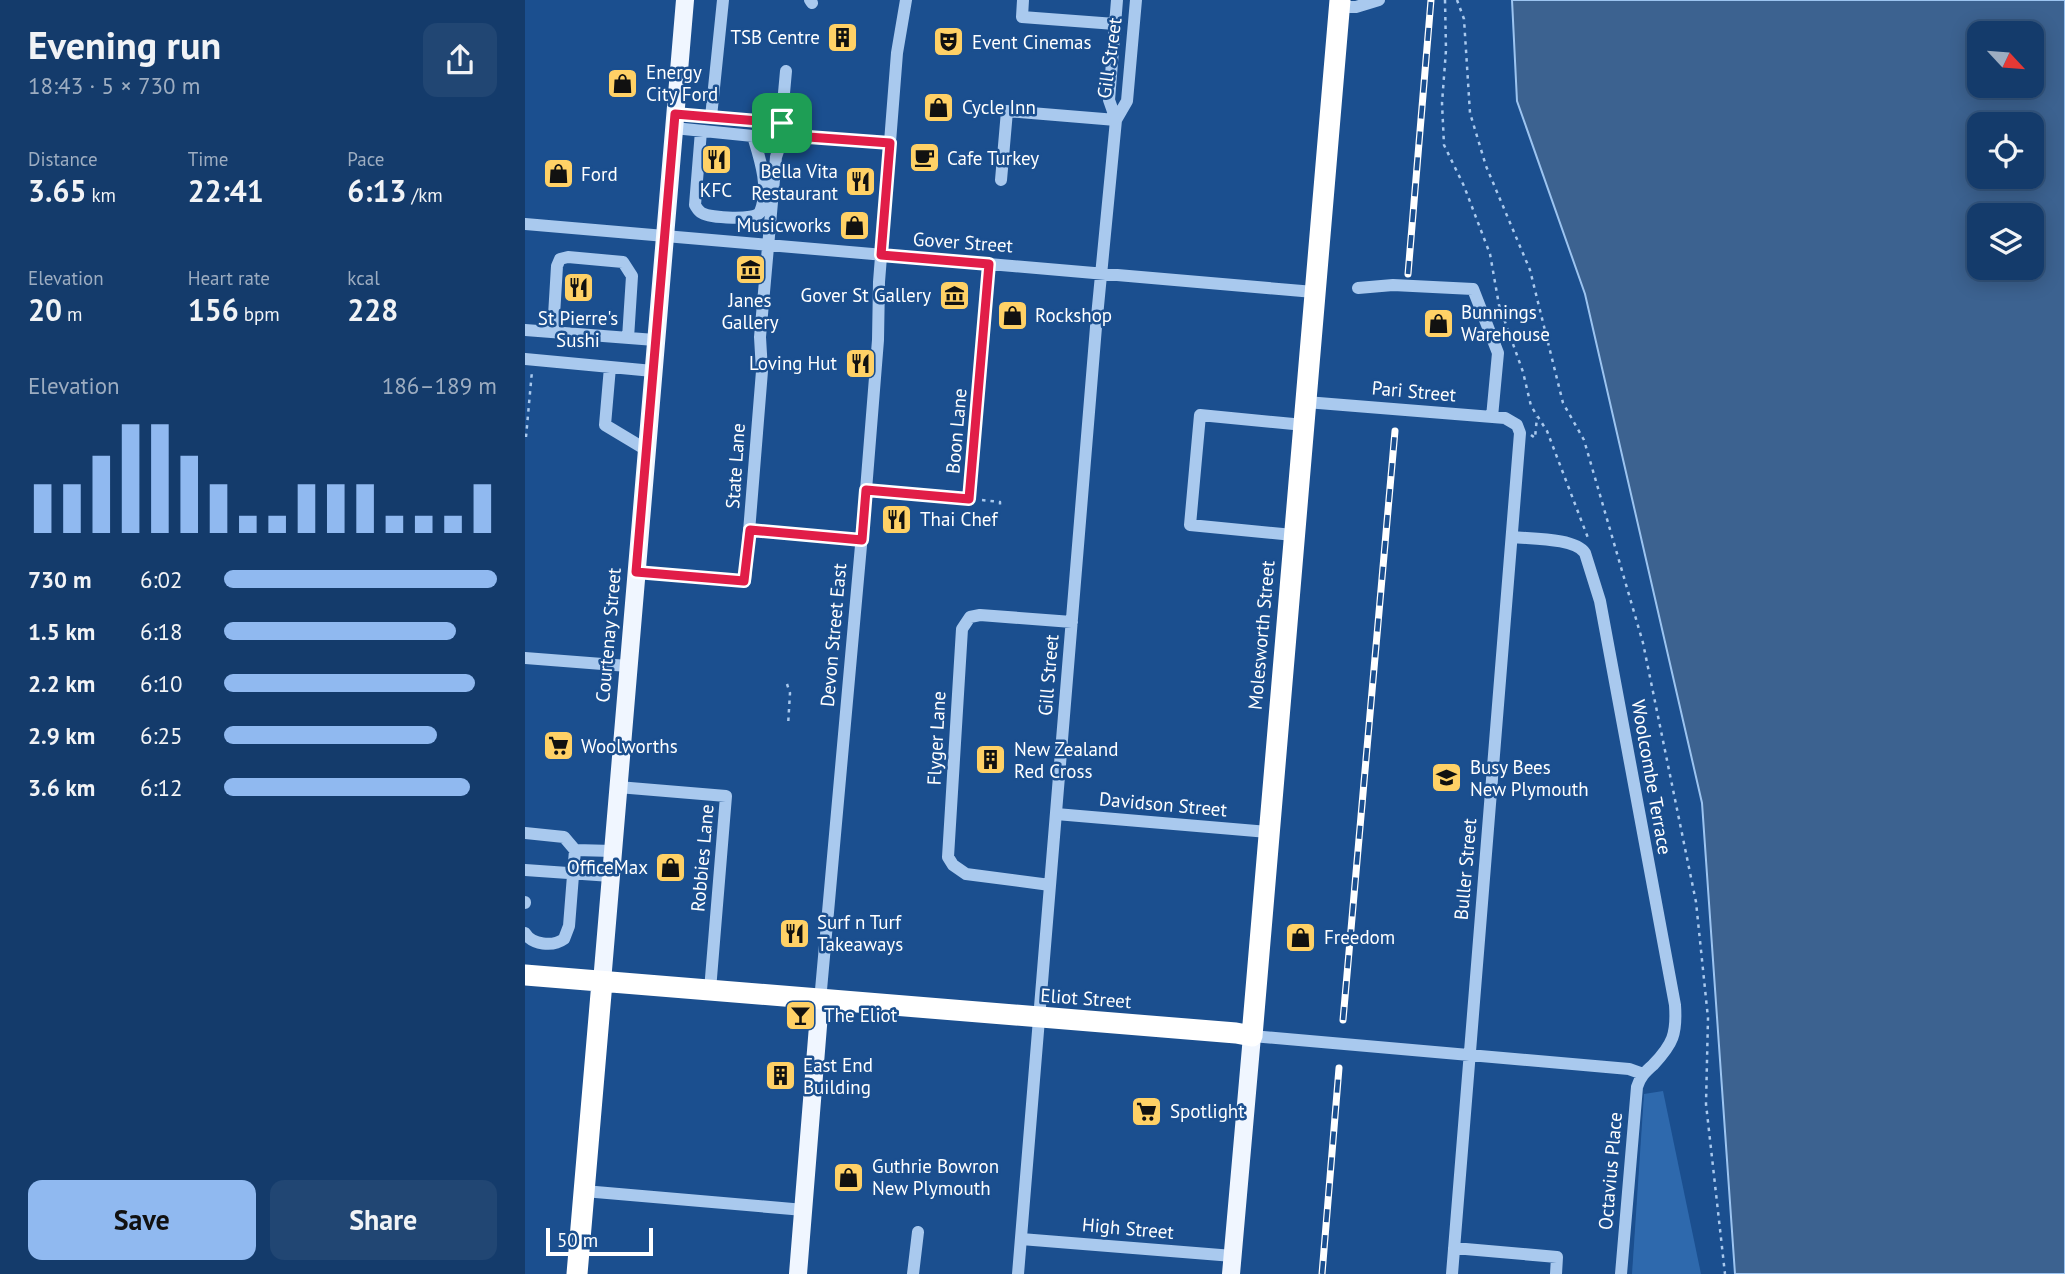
<!DOCTYPE html>
<html lang="en">
<head>
<meta charset="utf-8">
<style>
  body { margin:0; font-family:"PT Sans",sans-serif; background:#214673; color:#f1f3f6; height:100vh; display:flex; flex-direction:column; font-size:26px; white-space:nowrap }
  * { box-sizing:border-box; margin:0 }
  p { font-size:23px; color:#9dadc1 }
  .icon { flex:none; width:38px; height:38px; fill:none; stroke:currentColor; stroke-width:2; stroke-linecap:round; stroke-linejoin:round }
  .map { position:relative; flex:1; overflow:hidden }
  .side { display:flex; flex-direction:column; background:#143b6b; width:525px }
  .side>* { flex:none }
  .needle { width:46px; rotate:116deg }
  .buttons { position:absolute; left:1442px; top:21px; display:grid; gap:14px }
  .buttons a { display:grid; place-items:center; width:77px; height:77px; border-radius:14px; background:#143b6b; box-shadow:0 4px 18px #0003,0 0 0 2px #33557e; font-size:35px }
  .scale { position:absolute; left:21px; bottom:18px; width:107px; box-sizing:border-box; padding-left:7px; border:4px solid #fff; border-top:0; font-size:19px; line-height:24px; white-space:nowrap; color:#fff; -webkit-text-stroke:5px #1b4f8f; paint-order:stroke }
  .pin { position:absolute; display:grid; place-items:center; width:60px; height:60px; color:#fff; margin:-30px; border-radius:14px; box-shadow:0 4px 10px #0006 }
  .round { display:grid; place-items:center; flex:none; width:74px; height:74px; border-radius:14px; background:#214673 }
  .head { display:flex; align-items:center; justify-content:space-between; height:119px; padding:0 28px }
  h1 { font-size:38px; font-weight:700; line-height:52px }
  .figures { display:grid; grid-template-columns:repeat(3,1fr); gap:10px; height:119px; padding:7px 28px }
  .figures div { display:grid; align-content:center }
  .figures b { font-size:30px; font-weight:700 }
  .figures small { font-size:19px; font-weight:400 }
  .figures p { font-size:19px }
  .chart { height:196px; padding:14px 28px }
  .chart p { display:flex; justify-content:space-between }
  .chart svg { width:100%; height:126px; margin-top:7px; stroke:#90b9f0; stroke-width:6 }
  .primary-button { display:flex; gap:14px; margin-top:auto; padding:14px 28px }
  .primary-button a { flex:1; height:80px; border-radius:14px; background:#90b9f0; color:#111; font-size:28px; font-weight:700; line-height:80px; text-align:center }
  .primary-button a+a { background:#214673; color:#f1f3f6 }
  ul { padding:0 28px; list-style:none; font-size:23px }
  li { display:grid; grid-template-columns:112px 84px 1fr; align-items:center; height:52px }
  li i { height:18px; border-radius:9px; background:#90b9f0 }
  main { display:flex; flex:1; min-height:0 }
  .map>svg:first-child { display:block }
  .green { fill:#2e69ad }
  .water { fill:#3c6290; stroke:#9cc4f0; stroke-width:2; fill-rule:evenodd }
  .lines { fill:none; stroke-linecap:round; stroke-linejoin:round }
  .path { stroke:#a9c9ee; stroke-width:2.5; stroke-dasharray:3.5 5; stroke-linecap:butt }
  .minor { stroke:#a9c9ee; stroke-width:12 }
  .major { stroke:#f0f6ff; stroke-width:18 }
  .highway { stroke:#fff; stroke-width:21 }
  .rail-casing { stroke:#fff; stroke-width:7 }
  .rail { stroke:#1b4f8f; stroke-width:4.5; stroke-dasharray:13; stroke-linecap:butt }
  .route-casing { stroke:#fff; stroke-width:14 }
  .route { stroke:#e11d48; stroke-width:9 }
  .labels { text-anchor:middle; dominant-baseline:central; stroke-width:5; stroke-linejoin:round; paint-order:stroke }
  .poi-label { font-size:19px; fill:#fff; stroke:#1b4f8f; text-anchor:start }
  .street-label { font-size:19px; fill:#fff; stroke:#1b4f8f }
</style>
</head>
<body>
<main>
<section class="side">
<div class="head"><div><h1>Evening run</h1><p>18:43 · 5 × 730 m</p></div><a class="round"><svg class="icon" aria-label="share" viewBox="0 0 24 24"><path d="M12 15V3M7 8l5-5 5 5M5 13v7h14v-7"/></svg></a></div>
<div class="figures">
<div><p>Distance</p><b>3.65<small> km</small></b></div>
<div><p>Time</p><b>22:41</b></div>
<div><p>Pace</p><b>6:13<small> /km</small></b></div>
</div>
<div class="figures">
<div><p>Elevation</p><b>20<small> m</small></b></div>
<div><p>Heart rate</p><b>156<small> bpm</small></b></div>
<div><p>kcal</p><b>228</b></div>
</div>
<div class="chart"><p><span>Elevation</span>186–189 m</p>
<svg viewBox="0 0 160 44" preserveAspectRatio="none"><path d="M5 44V27M15 44V27M25 44V17M35 44V6M45 44V6M55 44V17M65 44V27M75 44V38M85 44V38M95 44V27M105 44V27M115 44V27M125 44V38M135 44V38M145 44V38M155 44V27"/></svg>
</div>
<ul>
<li><b>730 m</b>6:02<i style="width:100%"></i></li>
<li><b>1.5 km</b>6:18<i style="width:85%"></i></li>
<li><b>2.2 km</b>6:10<i style="width:92%"></i></li>
<li><b>2.9 km</b>6:25<i style="width:78%"></i></li>
<li><b>3.6 km</b>6:12<i style="width:90%"></i></li>
</ul>
<div class="primary-button"><a>Save</a><a>Share</a></div>
</section>
<div class="map">
<svg width="1540" height="1274" viewBox="0 0 1540 1274">
  <rect width="100%" height="100%" fill="#1b4f8f"/>
  <path class="green" d="M 1138,1091 L 1176,1274 L 1107,1274 L 1119,1094 Z"/>
  <path class="water" d="M 987,0 L 1540,0 L 1540,1274 L 1210,1274 L 1177,803 L 1060,294 L 992,101 ZM 1454,33 L 1507,33 L 1507,86 L 1454,86 ZM 1454,124 L 1507,124 L 1507,177 L 1454,177 ZM 1454,215 L 1507,215 L 1507,268 L 1454,268 Z"/>
  <g class="lines">
    <path class="path" d="M 920,0 L 921,50 L 917,103 L 919,145 L 939,186 L 965,254 L 974,305 L 998,372 L 1006,406 L 1022,431 L 1063,538
      M 932,0 L 939,19 L 945,113 L 961,166 L 1005,270 L 1038,403 L 1059,440 L 1118,643 L 1171,902 L 1183,1018 L 1181,1104 L 1200,1274
      M 267,135 L 351,142
      M 1006,435 L 1010,438 L 1012,417
      M 1,437 L 7,371
      M 457,500 L 475,502 L 475,509
      M 262,684 L 265,693 L 263,726"/>
    <path class="minor" d="M 198,0 L 186,117 L 256,123
      M 285,0 L 287,3
      M 498,0 L 497,17 L 590,24
      M 814,7 L 831,7 L 854,0
      M 150,114 L 186,117
      M 591,120 L 584,100 L 592,0
      M 149,128 L 228,136 C 235,159 245,188 235,212 C 231,221 185,218 177,213 C 173,211 172,208 170,205 L 176,131
      M 476,180 L 482,111 L 591,120
      M 0,224 L 789,292
      M 833,288 L 868,285 L 948,289 L 973,353 L 967,417
      M 0,330 L 130,340
      M 28,332 L 32,266 L 35,259 L 43,257 L 98,262 L 107,276 L 103,338
      M 0,359 L 128,371
      M 85,367 L 80,425 L 120,449
      M 781,402 L 980,418 L 992,425 L 995,433 L 927,1274
      M 341,490 L 444,499 L 464,264
      M 225,530 L 337,540
      M 768,535 L 665,525 L 675,415 L 779,425
      M 988,537 C 1006,539 1050,538 1060,553 L 1075,601 L 1150,1005 C 1152,1034 1148,1044 1128,1065 C 1120,1072 1115,1077 1112,1087 L 1096,1274
      M 111,572 L 220,581 L 237,371 L 235,337 L 251,157 L 254,148 L 261,71
      M 0,658 L 103,666
      M 93,787 L 201,796 L 185,990
      M 531,814 L 743,832
      M 0,833 L 39,837 L 50,850 L 88,851
      M 0,870 L 86,876
      M 525,885 L 441,874 L 428,865 L 423,857 L 437,629 L 445,617 L 455,615 L 547,622
      M 0,902 L 0,903
      M 0,933 C 7,945 28,947 39,939 L 44,926 L 50,850
      M 295,1001 L 341,490 L 353,340 L 354,282 L 372,53 L 381,0
      M 727,1036 L 1104,1069 L 1118,1074
      M 59,1191 L 279,1210
      M 496,1239 L 708,1256
      M 929,1248 L 1032,1257 L 1031,1274
      M 388,1274 L 393,1232
      M 493,1274 L 571,327 L 591,120 L 602,101 L 611,0"/>
    <path class="major" d="M 77,982 L 160,0
      M 273,1274 L 295,1001
      M 706,1274 L 727,1036"/>
    <path class="highway" d="M 0,975 L 711,1033 L 727,1036 L 815,0
      M 52,1274 L 77,982"/>
    <defs>
      <path id="rail" d="M 883,274 L 906,0
        M 818,1020 L 870,431
        M 797,1274 L 814,1068"/>
    </defs>
    <use href="#rail" class="rail-casing"/>
    <use href="#rail" class="rail"/>
  </g>
  <g class="lines">
    <defs>
      <path id="route" d="M 150,114 L 257,123 L 256,135 L 365,143 L 356,255 L 464,264 L 444,499 L 341,490 L 337,540 L 225,530 L 219,581 L 111,572 Z"/>
    </defs>
    <use href="#route" class="route-casing"/>
    <use href="#route" class="route"/>
  </g>
  <defs>
    <symbol id="building-square" viewBox="-11 -11 22 22"><rect x="-9" y="-9" width="18" height="18" rx="4" fill="#ffd166" stroke="#1b4f8f"/><path d="M-4-6H4V6H1V3H-1V6H-4ZM-2.5-4.3h1.7v1.8h-1.7ZM.8-4.3h1.7v1.8H.8ZM-2.5-1h1.7V.8h-1.7ZM.8-1h1.7V.8H.8Z" fill="#111"/></symbol>
    <symbol id="theatre-square" viewBox="-11 -11 22 22"><rect x="-9" y="-9" width="18" height="18" rx="4" fill="#ffd166" stroke="#1b4f8f"/><path d="M-5-5.5Q0-4 5-5.5V0Q5 5 0 6Q-5 5-5 0ZM-3.3-2.5H-1v1.5H-3.3ZM1-2.5H3.3v1.5H1ZM-2.8 1Q0 5.5 2.8 1Z" fill="#111"/></symbol>
    <symbol id="shop-square" viewBox="-11 -11 22 22"><rect x="-9" y="-9" width="18" height="18" rx="4" fill="#ffd166" stroke="#1b4f8f"/><path d="M-5-2.5h2.3a2.7 3.5 0 0 1 5.4 0H5L5.5 6h-11ZM-1.5-2.5h3a1.5 2.3 0 0 0-3 0Z" fill="#111"/></symbol>
    <symbol id="cafe-square" viewBox="-11 -11 22 22"><rect x="-9" y="-9" width="18" height="18" rx="4" fill="#ffd166" stroke="#1b4f8f"/><path d="M-5.5-4.5H6V0H3Q3 3.5 0 3.5H-2.5Q-5.5 3.5-5.5 0ZM3-3.2v2h1.7v-2ZM-6 4.5H4V6H-6Z" fill="#111"/></symbol>
    <symbol id="restaurant-square" viewBox="-11 -11 22 22"><rect x="-9" y="-9" width="18" height="18" rx="4" fill="#ffd166" stroke="#1b4f8f"/><path d="M-5-6h1v4h1v-4h1v4h1v-4h1v5L-1.5 .5V6h-2V.5L-5-1ZM5-6V6H3V1.5H1.5Q1.5-4 5-6Z" fill="#111"/></symbol>
    <symbol id="museum-square" viewBox="-11 -11 22 22"><rect x="-9" y="-9" width="18" height="18" rx="4" fill="#ffd166" stroke="#1b4f8f"/><path d="M0-6L6-3V-2H-6V-3ZM-5-1h2V3h-2ZM-1-1h2V3h-2ZM3-1h2V3H3ZM-6 4H6V6H-6Z" fill="#111"/></symbol>
    <symbol id="supermarket-square" viewBox="-11 -11 22 22"><rect x="-9" y="-9" width="18" height="18" rx="4" fill="#ffd166" stroke="#1b4f8f"/><path d="M-6-5.5h2.5l.6 2H6L4.5 2H-2.5L-4.4-4H-6ZM-1.5 3.2a1.3 1.3 0 1 0 .1 0ZM3 3.2a1.3 1.3 0 1 0 .1 0Z" fill="#111"/></symbol>
    <symbol id="school-square" viewBox="-11 -11 22 22"><rect x="-9" y="-9" width="18" height="18" rx="4" fill="#ffd166" stroke="#1b4f8f"/><path d="M0-5L7-2L0 1L-7-2ZM-4 1L0 2.5L4 1V4Q0 6-4 4Z" fill="#111"/></symbol>
    <symbol id="bar-square" viewBox="-11 -11 22 22"><rect x="-9" y="-9" width="18" height="18" rx="4" fill="#ffd166" stroke="#1b4f8f"/><path d="M-6-5H6L.8 .8V4.5H3.5V6h-7V4.5H-.8V.8Z" fill="#111"/></symbol>
  </defs>
  <g fill-rule="evenodd">
    <use href="#building-square" x="300" y="20" width="35" height="35"/>
    <use href="#theatre-square" x="406" y="24" width="35" height="35"/>
    <use href="#shop-square" x="80" y="66" width="35" height="35"/>
    <use href="#shop-square" x="396" y="90" width="35" height="35"/>
    <use href="#cafe-square" x="382" y="140" width="35" height="35"/>
    <use href="#restaurant-square" x="174" y="142" width="35" height="35"/>
    <use href="#shop-square" x="16" y="156" width="35" height="35"/>
    <use href="#restaurant-square" x="318" y="164" width="35" height="35"/>
    <use href="#shop-square" x="312" y="208" width="35" height="35"/>
    <use href="#museum-square" x="208" y="252" width="35" height="35"/>
    <use href="#restaurant-square" x="36" y="270" width="35" height="35"/>
    <use href="#museum-square" x="412" y="278" width="35" height="35"/>
    <use href="#shop-square" x="470" y="298" width="35" height="35"/>
    <use href="#shop-square" x="896" y="306" width="35" height="35"/>
    <use href="#restaurant-square" x="318" y="346" width="35" height="35"/>
    <use href="#restaurant-square" x="354" y="502" width="35" height="35"/>
    <use href="#supermarket-square" x="16" y="728" width="35" height="35"/>
    <use href="#building-square" x="448" y="742" width="35" height="35"/>
    <use href="#school-square" x="904" y="760" width="35" height="35"/>
    <use href="#shop-square" x="128" y="850" width="35" height="35"/>
    <use href="#restaurant-square" x="252" y="916" width="35" height="35"/>
    <use href="#shop-square" x="758" y="920" width="35" height="35"/>
    <use href="#bar-square" x="258" y="998" width="35" height="35"/>
    <use href="#building-square" x="238" y="1058" width="35" height="35"/>
    <use href="#supermarket-square" x="604" y="1094" width="35" height="35"/>
    <use href="#shop-square" x="306" y="1160" width="35" height="35"/>
  </g>
  <g class="labels">
    <g class="poi-label">
      <text x="295" y="37" text-anchor="end">TSB Centre</text>
      <text x="447" y="42">Event Cinemas</text>
      <text x="121" y="72">Energy<tspan x="121" dy="22">City Ford</tspan></text>
      <text x="437" y="107">Cycle Inn</text>
      <text x="422" y="158">Cafe Turkey</text>
      <text x="313" y="171" text-anchor="end">Bella Vita<tspan x="313" dy="22">Restaurant</tspan></text>
      <text x="56" y="174">Ford</text>
      <text x="191" y="190" text-anchor="middle">KFC</text>
      <text x="306" y="225" text-anchor="end">Musicworks</text>
      <text x="406" y="295" text-anchor="end">Gover St Gallery</text>
      <text x="225" y="300" text-anchor="middle">Janes<tspan x="225" dy="22">Gallery</tspan></text>
      <text x="936" y="312">Bunnings<tspan x="936" dy="22">Warehouse</tspan></text>
      <text x="510" y="315">Rockshop</text>
      <text x="53" y="318" text-anchor="middle">St Pierre's<tspan x="53" dy="22">Sushi</tspan></text>
      <text x="312" y="363" text-anchor="end">Loving Hut</text>
      <text x="395" y="519">Thai Chef</text>
      <text x="56" y="746">Woolworths</text>
      <text x="489" y="749">New Zealand<tspan x="489" dy="22">Red Cross</tspan></text>
      <text x="945" y="767">Busy Bees<tspan x="945" dy="22">New Plymouth</tspan></text>
      <text x="123" y="867" text-anchor="end">OfficeMax</text>
      <text x="292" y="922">Surf n Turf<tspan x="292" dy="22">Takeaways</tspan></text>
      <text x="799" y="937">Freedom</text>
      <text x="299" y="1015">The Eliot</text>
      <text x="278" y="1065">East End<tspan x="278" dy="22">Building</tspan></text>
      <text x="645" y="1111">Spotlight</text>
      <text x="347" y="1166">Guthrie Bowron<tspan x="347" dy="22">New Plymouth</tspan></text>
    </g>
    <g class="street-label">
      <text transform="translate(584 58) rotate(-82)">Gill Street</text>
      <text transform="translate(438 242) rotate(4)">Gover Street</text>
      <text transform="translate(889 391) rotate(5)">Pari Street</text>
      <text transform="translate(431 431) rotate(-85)">Boon Lane</text>
      <text transform="translate(210 466) rotate(-86)">State Lane</text>
      <text transform="translate(83 635) rotate(-85)">Courtenay Street</text>
      <text transform="translate(308 635) rotate(-85)">Devon Street East</text>
      <text transform="translate(736 635) rotate(-85)">Molesworth Street</text>
      <text transform="translate(523 675) rotate(-85)">Gill Street</text>
      <text transform="translate(411 738) rotate(-87)">Flyger Lane</text>
      <text transform="translate(1127 777) rotate(80)">Woolcombe Terrace</text>
      <text transform="translate(638 804) rotate(5)">Davidson Street</text>
      <text transform="translate(177 858) rotate(-85)">Robbies Lane</text>
      <text transform="translate(940 869) rotate(-85)">Buller Street</text>
      <text transform="translate(561 998) rotate(4)">Eliot Street</text>
      <text transform="translate(1085 1171) rotate(-85)">Octavius Place</text>
      <text transform="translate(603 1228) rotate(5)">High Street</text>
    </g>
  </g>
</svg>
<div class="buttons">
<a><svg class="needle" viewBox="-14 -14 28 28"><path d="M0-13l5 13h-10z" fill="#e53935"/><path d="M0 13l5-13h-10z" fill="#9dadc1"/></svg></a>
<a><svg class="icon" aria-label="locate" viewBox="0 0 24 24"><circle cx="12" cy="12" r="6"/><path d="M12 2v4M12 18v4M2 12h4M18 12h4"/></svg></a>
<a><svg class="icon" aria-label="layers" viewBox="0 0 24 24"><path d="M12 4l9 5-9 5-9-5zM3 14l9 5 9-5"/></svg></a>
</div>
<div class="scale">50 m</div>
<div class="pin" style="left:257px;top:123px;background:#1e9e55"><svg class="icon" aria-label="arrive" viewBox="0 0 24 24"><path d="M6 21V4h12l-3 4 3 4H6"/></svg></div>
</div>
</main>
</body>
</html>
